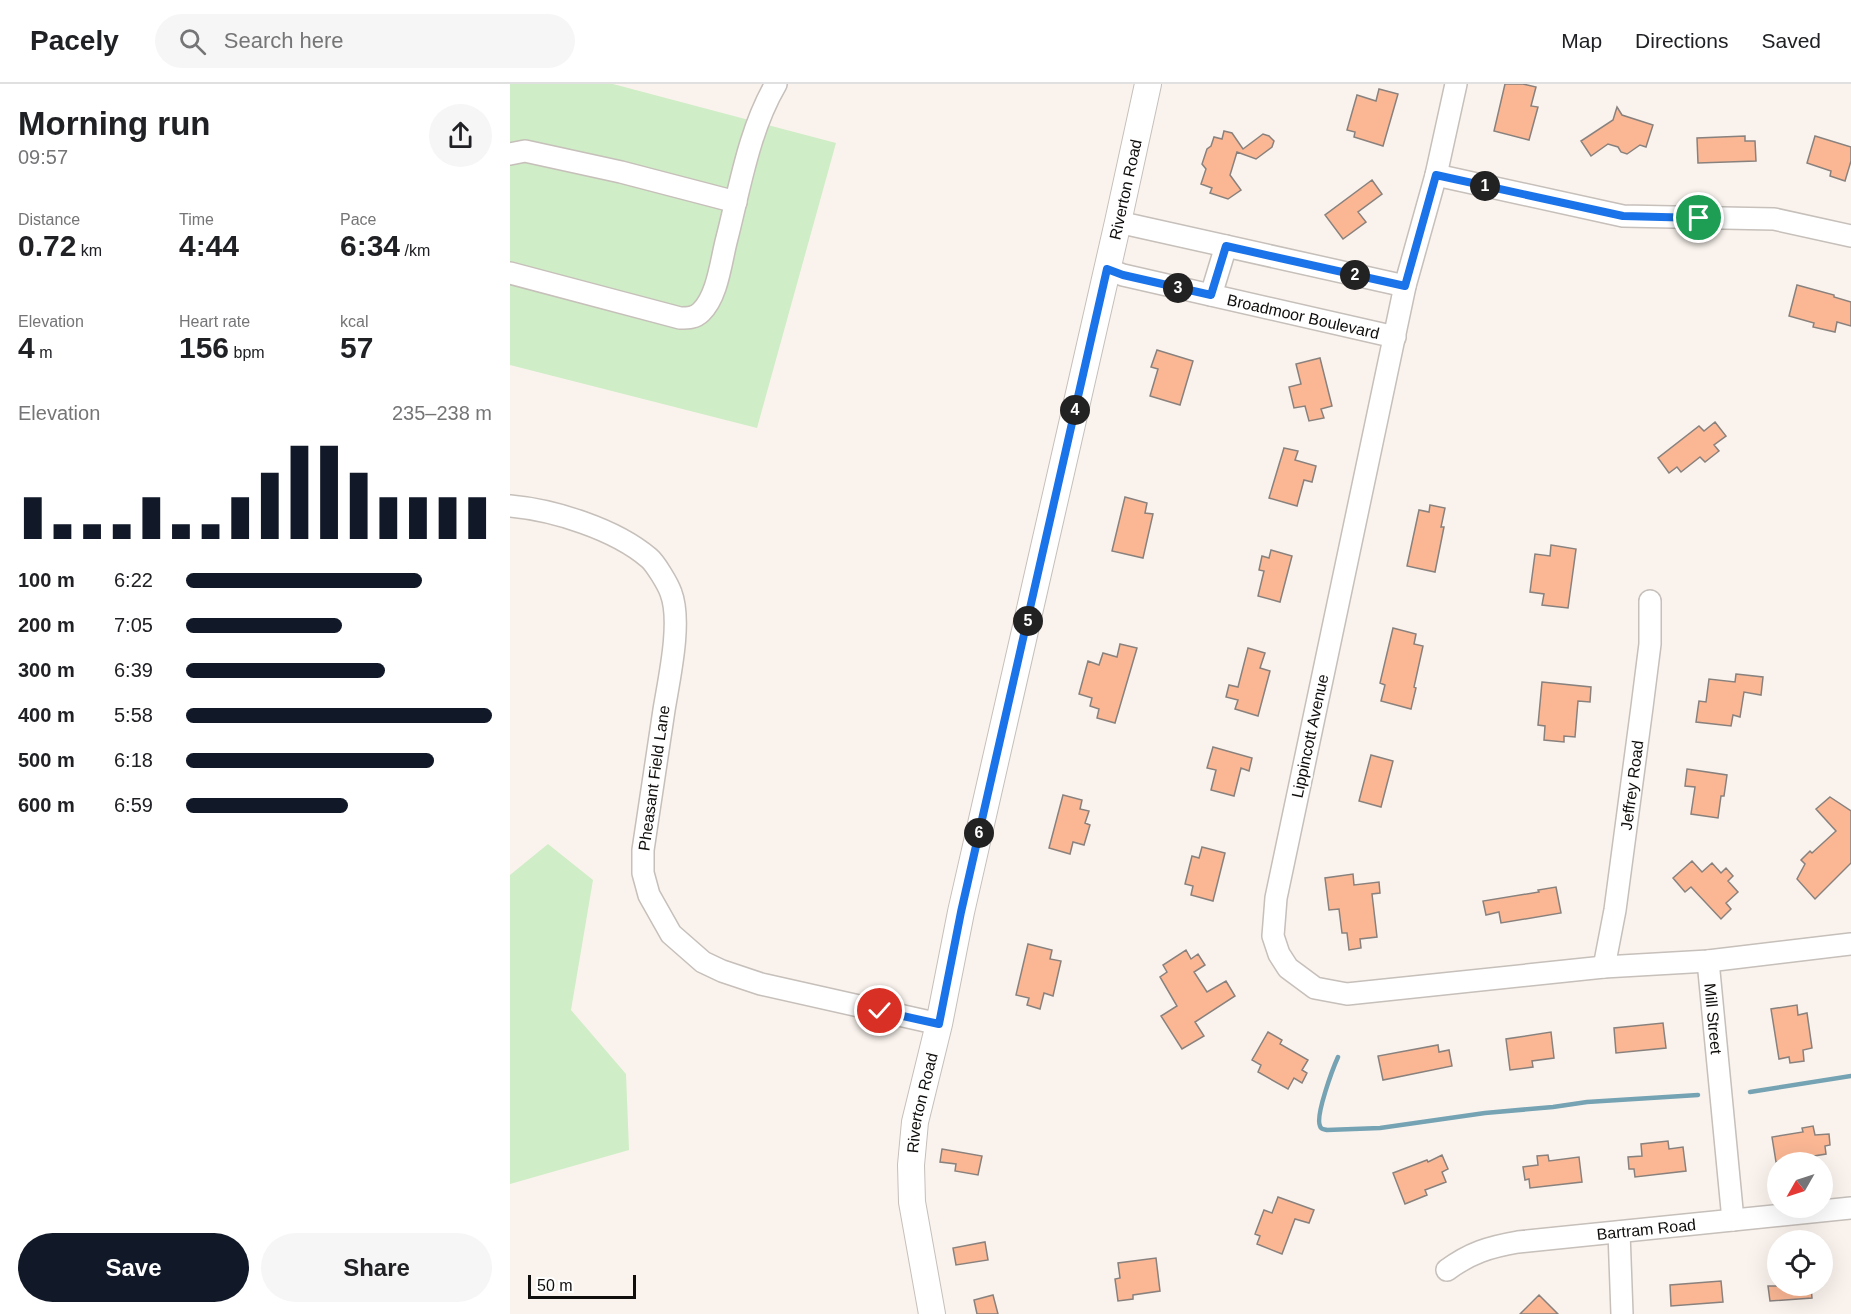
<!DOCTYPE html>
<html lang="en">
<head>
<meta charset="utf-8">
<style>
  body { margin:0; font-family:Arial,sans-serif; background:#f6f6f6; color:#202124; height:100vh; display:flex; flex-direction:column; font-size:22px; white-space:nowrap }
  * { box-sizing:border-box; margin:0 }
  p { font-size:20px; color:#757577 }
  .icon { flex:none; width:33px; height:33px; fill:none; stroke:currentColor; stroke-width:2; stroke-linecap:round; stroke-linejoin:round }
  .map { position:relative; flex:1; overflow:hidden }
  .sheet { display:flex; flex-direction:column; background:#fff; width:510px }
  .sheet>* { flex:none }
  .needle { width:39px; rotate:231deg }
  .tools { position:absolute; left:1257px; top:1068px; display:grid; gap:12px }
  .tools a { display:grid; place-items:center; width:66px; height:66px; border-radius:50%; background:#fff; box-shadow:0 6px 24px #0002; font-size:30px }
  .scale { position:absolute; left:18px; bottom:15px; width:108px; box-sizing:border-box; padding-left:6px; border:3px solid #100e0c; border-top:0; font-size:16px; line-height:21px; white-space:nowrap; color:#100e0c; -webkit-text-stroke:4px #fff; paint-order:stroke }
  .pin { position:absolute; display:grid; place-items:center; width:51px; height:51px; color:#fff; margin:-26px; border:3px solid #fff; border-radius:50%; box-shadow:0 2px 6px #0007 }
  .km { position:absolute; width:30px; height:30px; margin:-15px; border-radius:50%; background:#222; color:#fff; font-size:16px; line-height:30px; text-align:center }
  .round { display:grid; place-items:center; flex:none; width:63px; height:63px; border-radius:32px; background:#f6f6f6 }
  .head { display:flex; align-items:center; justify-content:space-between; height:102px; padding:0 18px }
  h1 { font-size:33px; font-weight:700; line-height:45px }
  .figures { display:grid; grid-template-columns:repeat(3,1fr); gap:9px; height:102px; padding:6px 18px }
  .figures div { display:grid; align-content:center }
  .figures b { font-size:30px; font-weight:700 }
  .figures small { font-size:16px; font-weight:400 }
  .figures p { font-size:16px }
  .chart { height:168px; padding:12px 18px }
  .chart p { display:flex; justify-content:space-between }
  .chart svg { width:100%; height:108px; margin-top:6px; stroke:#111827; stroke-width:6 }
  .primary-button { display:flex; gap:12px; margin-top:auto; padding:12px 18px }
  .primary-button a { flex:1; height:69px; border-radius:36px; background:#111827; color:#fff; font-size:24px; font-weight:700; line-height:69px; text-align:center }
  .primary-button a+a { background:#f6f6f6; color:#202124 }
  ul { padding:0 18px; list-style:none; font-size:20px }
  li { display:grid; grid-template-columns:96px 72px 1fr; align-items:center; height:45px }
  li i { height:15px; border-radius:8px; background:#111827 }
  header { display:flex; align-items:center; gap:36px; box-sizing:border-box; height:84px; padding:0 30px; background:#fff; border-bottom:2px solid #e0e0e0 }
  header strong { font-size:28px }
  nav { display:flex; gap:33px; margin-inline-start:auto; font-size:21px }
  .search { width:420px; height:54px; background:#f6f6f6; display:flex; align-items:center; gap:15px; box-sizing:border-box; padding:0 21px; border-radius:33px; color:#757577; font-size:22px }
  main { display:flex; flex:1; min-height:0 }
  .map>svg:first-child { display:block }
  .green { fill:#cfedc6 }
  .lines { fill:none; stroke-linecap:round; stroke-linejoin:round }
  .stream { stroke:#75a3b3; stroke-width:4.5 }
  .building { fill:#fbb794; stroke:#89817d; stroke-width:1.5 }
  .minor-casing { stroke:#c6bfba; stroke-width:24 }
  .major-casing { stroke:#c6bfba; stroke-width:28 }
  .minor { stroke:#fff; stroke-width:21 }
  .major { stroke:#fff; stroke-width:26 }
  .route-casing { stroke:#fff; stroke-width:12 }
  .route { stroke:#1a73e8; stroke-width:8 }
  .labels { text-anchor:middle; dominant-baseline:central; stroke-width:4.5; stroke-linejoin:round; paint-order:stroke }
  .street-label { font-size:16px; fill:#100e0c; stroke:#fff }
</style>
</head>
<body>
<header>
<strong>Pacely</strong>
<div class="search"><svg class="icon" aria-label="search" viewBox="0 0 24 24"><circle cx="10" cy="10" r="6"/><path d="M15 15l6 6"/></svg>Search here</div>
<nav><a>Map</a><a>Directions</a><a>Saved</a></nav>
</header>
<main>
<section class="sheet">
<div class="head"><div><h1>Morning run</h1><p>09:57</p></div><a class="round"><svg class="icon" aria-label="share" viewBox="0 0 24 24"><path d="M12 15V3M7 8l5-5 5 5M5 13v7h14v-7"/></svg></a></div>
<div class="figures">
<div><p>Distance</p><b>0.72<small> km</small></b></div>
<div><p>Time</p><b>4:44</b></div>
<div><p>Pace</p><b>6:34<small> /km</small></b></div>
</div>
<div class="figures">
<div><p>Elevation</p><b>4<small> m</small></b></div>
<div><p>Heart rate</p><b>156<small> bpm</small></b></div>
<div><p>kcal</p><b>57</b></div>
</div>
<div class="chart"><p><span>Elevation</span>235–238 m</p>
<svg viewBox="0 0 160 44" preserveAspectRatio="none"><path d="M5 44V27M15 44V38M25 44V38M35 44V38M45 44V27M55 44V38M65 44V38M75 44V27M85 44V17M95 44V6M105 44V6M115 44V17M125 44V27M135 44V27M145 44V27M155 44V27"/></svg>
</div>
<ul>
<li><b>100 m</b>6:22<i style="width:77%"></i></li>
<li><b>200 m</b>7:05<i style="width:51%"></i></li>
<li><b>300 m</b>6:39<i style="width:65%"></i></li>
<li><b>400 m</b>5:58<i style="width:100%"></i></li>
<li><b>500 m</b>6:18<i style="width:81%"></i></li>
<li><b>600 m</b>6:59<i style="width:53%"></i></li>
</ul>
<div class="primary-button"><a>Save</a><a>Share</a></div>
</section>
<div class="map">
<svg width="1341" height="1230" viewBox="0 0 1341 1230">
  <rect width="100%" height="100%" fill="#faf3ed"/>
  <path class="green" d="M 0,0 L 103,0 L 326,59 L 247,344 L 0,281 Z
    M 38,760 L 83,796 L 61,926 L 116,990 L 119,1066 L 0,1100 L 0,791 Z"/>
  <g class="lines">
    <path class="stream" d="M 828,973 C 823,984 805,1032 810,1042 C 811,1046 814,1045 817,1046 L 870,1044 L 975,1029 L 1043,1023 L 1077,1018 L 1188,1011
      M 1240,1008 L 1341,992"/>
  </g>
  <path class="building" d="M 995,0 L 1013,0 L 1026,3 L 1021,22 L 1028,23 L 1019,56 L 984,47 Z
    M 869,5 L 888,10 L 873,62 L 844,53 L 845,48 L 837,46 L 847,11 L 866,17 Z
    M 1107,23 L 1112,31 L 1143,41 L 1136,63 L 1130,61 L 1117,70 L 1111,68 L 1108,63 L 1098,60 L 1081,72 L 1071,57 L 1103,36 Z
    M 714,47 L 722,49 L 733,65 L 753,50 L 759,52 L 764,57 L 762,63 L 746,75 L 727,68 L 720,91 L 731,106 L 718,115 L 700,109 L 702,104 L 691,100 L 696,85 L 692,80 L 697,65 L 701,62 L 704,53 L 712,55 Z
    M 1235,52 L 1235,57 L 1245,57 L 1246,77 L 1188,79 L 1187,54 Z
    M 1305,52 L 1341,63 L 1341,77 L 1335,97 L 1320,92 L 1321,87 L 1297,79 Z
    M 862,96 L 872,110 L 848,128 L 856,138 L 833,155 L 815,131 Z
    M 1287,201 L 1324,211 L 1324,213 L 1341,218 L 1341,242 L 1327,238 L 1325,248 L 1303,243 L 1304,239 L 1279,232 Z
    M 647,266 L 683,277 L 670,321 L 640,312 L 648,285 L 641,283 Z
    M 810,274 L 822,322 L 811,325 L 814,334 L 799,337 L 795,322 L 784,324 L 779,303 L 791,300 L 786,280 Z
    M 1205,338 L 1216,352 L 1204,361 L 1209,367 L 1195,378 L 1190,373 L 1171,388 L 1167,383 L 1159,389 L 1148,374 L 1189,342 L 1194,347 Z
    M 774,364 L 788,367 L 785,376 L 806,382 L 802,398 L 794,396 L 787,422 L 759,414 Z
    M 615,413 L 637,419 L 635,429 L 643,430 L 633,474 L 602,467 Z
    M 920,421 L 935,424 L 931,443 L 934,443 L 925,488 L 897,482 L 909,426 L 919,428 Z
    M 1041,461 L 1066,465 L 1058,524 L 1032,521 L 1034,510 L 1020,508 L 1025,470 L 1040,472 Z
    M 761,466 L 782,472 L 770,518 L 748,512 L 754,487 L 749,486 L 752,472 L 759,474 Z
    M 883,544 L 906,550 L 904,560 L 913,562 L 904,603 L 906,604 L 901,625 L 871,617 L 875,601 L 870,599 Z
    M 610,560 L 627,564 L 605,639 L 587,634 L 589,625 L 580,622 L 582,614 L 569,610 L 578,577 L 589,581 L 593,569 L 607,573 Z
    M 738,564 L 755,569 L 750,584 L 760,587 L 748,632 L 725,625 L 728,616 L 716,613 L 719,601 L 728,603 Z
    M 1226,590 L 1253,593 L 1251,611 L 1234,608 L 1230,633 L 1223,631 L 1221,642 L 1186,638 L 1189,617 L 1196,618 L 1199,595 L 1225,598 Z
    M 1032,598 L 1081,603 L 1080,618 L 1068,617 L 1065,653 L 1054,652 L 1054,658 L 1034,656 L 1035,642 L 1028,641 Z
    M 703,663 L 742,674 L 739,687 L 731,684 L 724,712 L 701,706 L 706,686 L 697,684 Z
    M 861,671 L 883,677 L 871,723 L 849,717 Z
    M 1177,685 L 1217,691 L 1214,712 L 1211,712 L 1208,734 L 1181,730 L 1185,703 L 1175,702 Z
    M 553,711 L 572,716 L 570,725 L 579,727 L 575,739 L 580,741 L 574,761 L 563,758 L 560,770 L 539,764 Z
    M 1320,713 L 1341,727 L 1341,779 L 1305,815 L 1287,795 L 1295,780 L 1291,776 L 1300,767 L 1302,769 L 1326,747 L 1306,725 Z
    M 692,763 L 715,769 L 703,817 L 681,811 L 683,802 L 675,800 L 682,772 L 689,774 Z
    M 1182,777 L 1192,788 L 1202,779 L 1211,789 L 1216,784 L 1223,792 L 1218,797 L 1228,808 L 1216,819 L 1221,825 L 1211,835 L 1181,803 L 1175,808 L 1163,794 Z
    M 843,790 L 844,801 L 869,798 L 870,809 L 862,810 L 867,853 L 850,855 L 851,864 L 839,866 L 837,849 L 832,849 L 829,825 L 819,826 L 815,794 Z
    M 1046,803 L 1051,829 L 991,839 L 989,828 L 976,831 L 973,817 L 1029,808 L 1028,806 Z
    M 518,860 L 542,866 L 540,875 L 551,877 L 543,912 L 534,909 L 530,925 L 517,921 L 519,914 L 506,911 Z
    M 676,866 L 681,875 L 688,870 L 695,881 L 684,888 L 697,908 L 716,897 L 725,912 L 685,938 L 694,952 L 672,965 L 651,932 L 667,922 L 650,893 L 657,888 L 653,881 Z
    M 1287,921 L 1288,931 L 1297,929 L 1302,964 L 1293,966 L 1294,977 L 1280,979 L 1279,973 L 1269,975 L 1261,925 Z
    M 1153,939 L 1156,964 L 1106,969 L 1104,944 Z
    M 758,948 L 772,956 L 770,960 L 798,976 L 792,986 L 797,989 L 792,999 L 784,994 L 778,1005 L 748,988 L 751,981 L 742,976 Z
    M 1041,948 L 1044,974 L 1022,977 L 1023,983 L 1000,986 L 996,955 Z
    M 928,961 L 929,968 L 939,966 L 942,982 L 873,996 L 868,972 Z
    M 1303,1042 L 1305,1051 L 1319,1050 L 1320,1061 L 1315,1062 L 1316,1070 L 1266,1078 L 1262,1053 L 1293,1048 L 1292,1044 Z
    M 1158,1057 L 1159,1065 L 1173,1063 L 1176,1087 L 1125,1093 L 1124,1085 L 1119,1085 L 1118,1073 L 1132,1072 L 1131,1060 Z
    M 432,1065 L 472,1072 L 468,1091 L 445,1087 L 446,1080 L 430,1078 Z
    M 932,1071 L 938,1085 L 932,1088 L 936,1098 L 915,1106 L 917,1111 L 895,1120 L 883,1089 L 917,1076 L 918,1078 Z
    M 1038,1071 L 1039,1077 L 1069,1073 L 1072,1098 L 1020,1104 L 1019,1095 L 1015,1096 L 1013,1083 L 1028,1081 L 1027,1072 Z
    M 768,1113 L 804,1126 L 799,1139 L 785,1135 L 772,1170 L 747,1160 L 750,1152 L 745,1150 L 754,1126 L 762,1129 Z
    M 475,1158 L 478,1176 L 446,1181 L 443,1164 Z
    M 646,1174 L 650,1207 L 623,1211 L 623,1215 L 608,1217 L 605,1195 L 610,1194 L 608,1179 Z
    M 1211,1197 L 1213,1218 L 1161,1222 L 1160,1201 Z
    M 1258,1202 L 1301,1202 L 1302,1214 L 1260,1217 Z
    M 483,1211 L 488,1230 L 467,1230 L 464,1216 Z
    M 1029,1211 L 1048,1230 L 1010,1230 Z"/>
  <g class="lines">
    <defs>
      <g id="minor">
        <path d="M 946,0 L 926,91 L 895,202 L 766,814 L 763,852 L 769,870 L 778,884 L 805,904 L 837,910 L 1094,883 L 1198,877 L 1341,860"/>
        <path d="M 0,70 L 15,67 L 111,88 L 226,118"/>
        <path d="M 926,91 L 1113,132 L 1264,135 L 1341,152"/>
        <path d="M 608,138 L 895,202"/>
        <path id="s1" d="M 597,185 L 613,191 L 885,253"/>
        <path d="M 0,189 L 170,234 C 178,234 185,234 191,228 C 208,212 211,176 217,154 C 230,103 239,46 266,0"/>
        <path d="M 701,211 L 716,162"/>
        <path d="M 0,422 C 44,426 105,445 139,474 C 145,479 158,500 161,509 C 172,538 159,595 154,626 C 147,673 140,719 133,766 L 133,789 L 139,811 L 161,850 L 193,878 L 212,887 L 251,900 L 429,940"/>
        <path id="s2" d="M 1198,877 L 1223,1136"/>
        <path id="s3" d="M 1094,883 L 1105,826 L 1132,623 L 1140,560 L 1140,517"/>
        <path d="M 1109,1148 L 1112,1230"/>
        <path id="s4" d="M 937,1186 C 960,1169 979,1163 1008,1158 L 1341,1124"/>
      </g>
      <g id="major">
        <path id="s5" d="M 422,1230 L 402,1118 L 401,1081 L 405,1038 L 429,940 L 451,828 L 608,138 L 638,0"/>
      </g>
    </defs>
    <use href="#minor" class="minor-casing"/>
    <use href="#major" class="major-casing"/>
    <use href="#minor" class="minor"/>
    <use href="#major" class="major"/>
  </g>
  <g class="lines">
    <defs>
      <path id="route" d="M 370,927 L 429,940 L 451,828 L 597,185 L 613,191 L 701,211 L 716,162 L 895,202 L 926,91 L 1113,132 L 1189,134"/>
    </defs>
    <use href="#route" class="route-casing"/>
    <use href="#route" class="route"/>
  </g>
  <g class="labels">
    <g class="street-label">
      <text stroke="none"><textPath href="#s5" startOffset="1150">Riverton Road</textPath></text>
      <text stroke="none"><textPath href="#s1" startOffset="202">Broadmoor Boulevard</textPath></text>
      <text transform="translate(800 652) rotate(-78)">Lippincott Avenue</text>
      <text transform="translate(144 694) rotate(-82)">Pheasant Field Lane</text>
      <text stroke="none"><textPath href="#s3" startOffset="184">Jeffrey Road</textPath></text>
      <text stroke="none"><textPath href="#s2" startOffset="58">Mill Street</textPath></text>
      <text stroke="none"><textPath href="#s5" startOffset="214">Riverton Road</textPath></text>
      <text stroke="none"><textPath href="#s4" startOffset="206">Bartram Road</textPath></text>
    </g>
  </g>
</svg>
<div class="tools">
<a><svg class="needle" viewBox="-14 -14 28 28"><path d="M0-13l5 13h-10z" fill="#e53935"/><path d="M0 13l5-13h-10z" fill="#757577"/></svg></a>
<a><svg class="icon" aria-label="locate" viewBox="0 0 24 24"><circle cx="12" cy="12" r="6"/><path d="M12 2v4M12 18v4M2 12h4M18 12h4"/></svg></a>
</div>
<div class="scale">50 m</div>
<div class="pin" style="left:1189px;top:134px;background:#1e9e55"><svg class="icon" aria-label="arrive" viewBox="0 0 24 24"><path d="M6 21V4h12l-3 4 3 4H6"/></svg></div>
<div class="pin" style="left:370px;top:927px;background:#d93025"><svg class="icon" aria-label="check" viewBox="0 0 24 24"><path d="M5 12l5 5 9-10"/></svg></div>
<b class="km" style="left:975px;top:102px">1</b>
<b class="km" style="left:845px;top:191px">2</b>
<b class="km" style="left:668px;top:204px">3</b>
<b class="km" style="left:565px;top:326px">4</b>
<b class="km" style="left:518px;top:537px">5</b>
<b class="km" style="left:469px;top:749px">6</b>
</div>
</main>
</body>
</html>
